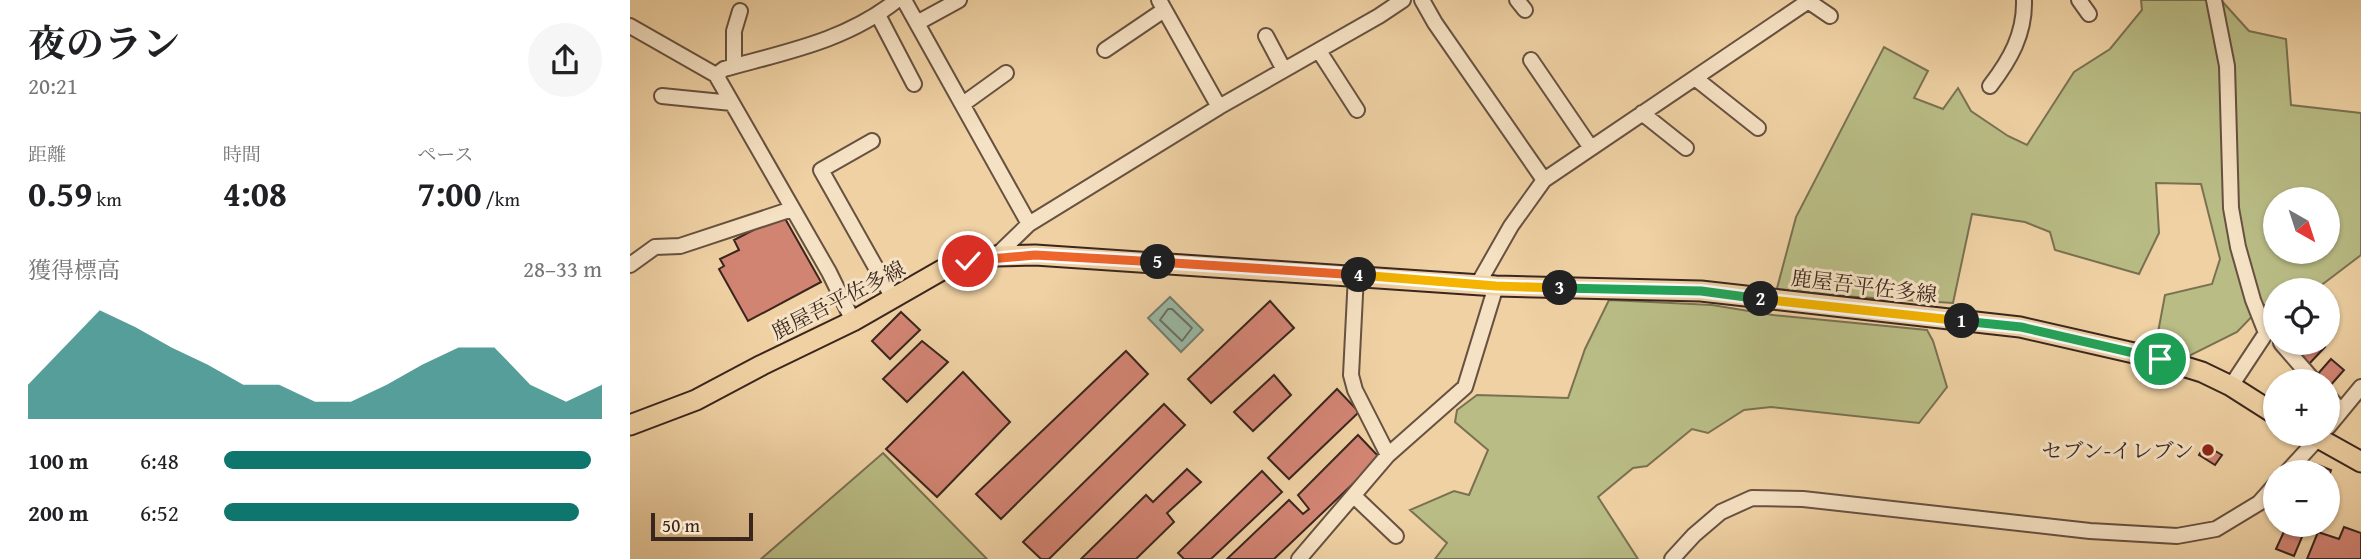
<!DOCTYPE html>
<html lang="ja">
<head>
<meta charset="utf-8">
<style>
  body { margin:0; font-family:"Gentium Book Plus","Noto Serif JP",serif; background:#f6f6f6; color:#202124; height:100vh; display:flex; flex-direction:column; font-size:26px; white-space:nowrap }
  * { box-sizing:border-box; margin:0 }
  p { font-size:23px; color:#757577 }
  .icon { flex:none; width:38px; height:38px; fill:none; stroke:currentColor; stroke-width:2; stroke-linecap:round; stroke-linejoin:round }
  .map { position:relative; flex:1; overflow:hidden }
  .panel { display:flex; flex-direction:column; background:#fff; width:630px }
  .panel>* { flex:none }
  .needle { width:46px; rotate:141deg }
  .buttons { position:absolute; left:1633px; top:187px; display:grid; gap:14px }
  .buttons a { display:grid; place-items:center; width:77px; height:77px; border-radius:50%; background:#fff; box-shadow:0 2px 5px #0004; font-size:35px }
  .scale { position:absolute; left:21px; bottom:18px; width:102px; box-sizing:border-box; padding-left:7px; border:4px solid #3a261f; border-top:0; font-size:19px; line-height:24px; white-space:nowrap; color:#3a261f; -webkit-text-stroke:5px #f5e1c3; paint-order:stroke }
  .pin { position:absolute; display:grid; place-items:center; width:60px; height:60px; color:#fff; margin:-30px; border:4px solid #fff; border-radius:50%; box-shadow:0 2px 7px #0007 }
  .km { position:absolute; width:35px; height:35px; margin:-18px; border-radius:50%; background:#222; color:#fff; font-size:19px; line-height:35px; text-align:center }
  .round { display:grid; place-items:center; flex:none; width:74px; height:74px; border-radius:37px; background:#f6f6f6 }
  .headline { display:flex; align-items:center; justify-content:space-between; height:119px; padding:0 28px }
  h1 { font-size:38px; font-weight:700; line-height:52px }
  .stats { display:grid; grid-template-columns:repeat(3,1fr); gap:10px; height:119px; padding:7px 28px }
  .stats div { display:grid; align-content:center }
  .stats b { font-size:35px; font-weight:700 }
  .stats small { font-size:19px; font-weight:400 }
  .stats p { font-size:19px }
  .chart { height:196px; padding:14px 28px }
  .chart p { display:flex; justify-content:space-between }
  .chart svg { width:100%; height:126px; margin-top:7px; fill:#0f766e; opacity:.7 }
  ul { padding:0 28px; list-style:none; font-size:23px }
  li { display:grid; grid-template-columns:112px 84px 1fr; align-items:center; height:52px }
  li i { height:18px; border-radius:9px; background:#0f766e }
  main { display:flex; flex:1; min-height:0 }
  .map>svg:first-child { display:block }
  .green { fill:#b9bc85; stroke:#7a7152; stroke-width:2; fill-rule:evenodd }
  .water { fill:#9ab7a3; stroke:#747d6e; stroke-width:2 }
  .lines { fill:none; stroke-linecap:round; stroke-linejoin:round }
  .shore { stroke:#6a6e61; stroke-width:2 }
  .building { fill:#d28473; stroke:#3a261f; stroke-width:2 }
  .minor-casing { stroke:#675140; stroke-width:18 }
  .major-casing { stroke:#3a261f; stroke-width:23 }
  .minor { stroke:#f5e1c3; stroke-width:14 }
  .major { stroke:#efd1a3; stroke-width:19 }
  .split-1-casing { stroke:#fff; stroke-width:14 }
  .split-2-casing { stroke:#fff; stroke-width:14 }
  .split-3-casing { stroke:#fff; stroke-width:14 }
  .split-4-casing { stroke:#fff; stroke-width:14 }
  .split-5-casing { stroke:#fff; stroke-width:14 }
  .split-6-casing { stroke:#fff; stroke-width:14 }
  .split-1 { stroke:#22a559; stroke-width:9 }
  .split-2 { stroke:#f5b400; stroke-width:9 }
  .split-3 { stroke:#22a559; stroke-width:9 }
  .split-4 { stroke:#f5b400; stroke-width:9 }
  .split-5 { stroke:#f0652b; stroke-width:9 }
  .split-6 { stroke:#f0652b; stroke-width:9 }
  .poi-dot { fill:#8f2418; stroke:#f5e1c3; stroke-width:2.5 }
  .labels { text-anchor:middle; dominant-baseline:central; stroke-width:6; stroke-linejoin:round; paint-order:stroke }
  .street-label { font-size:21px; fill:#3a261f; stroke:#f5e1c3 }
  .poi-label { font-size:21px; fill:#3a261f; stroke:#f5e1c3; text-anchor:end }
</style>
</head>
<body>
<main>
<section class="panel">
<div class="headline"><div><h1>夜のラン</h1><p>20:21</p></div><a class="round"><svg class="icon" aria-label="share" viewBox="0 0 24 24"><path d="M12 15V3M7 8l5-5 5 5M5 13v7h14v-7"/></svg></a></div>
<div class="stats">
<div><p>距離</p><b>0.59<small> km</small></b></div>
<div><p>時間</p><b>4:08</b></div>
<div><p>ペース</p><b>7:00<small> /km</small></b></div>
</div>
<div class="chart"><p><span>獲得標高</span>28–33 m</p>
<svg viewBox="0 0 160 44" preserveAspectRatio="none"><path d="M0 44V32L10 19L20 6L30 12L40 19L50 25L60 32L70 32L80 38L90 38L100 32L110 25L120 19L130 19L140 32L150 38L160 32V44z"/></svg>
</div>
<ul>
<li><b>100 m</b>6:48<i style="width:97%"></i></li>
<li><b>200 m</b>6:52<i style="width:94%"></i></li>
</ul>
</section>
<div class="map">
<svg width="1731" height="559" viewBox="0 0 1731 559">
  <rect width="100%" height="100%" fill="#efd1a3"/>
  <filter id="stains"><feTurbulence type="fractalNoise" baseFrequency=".00286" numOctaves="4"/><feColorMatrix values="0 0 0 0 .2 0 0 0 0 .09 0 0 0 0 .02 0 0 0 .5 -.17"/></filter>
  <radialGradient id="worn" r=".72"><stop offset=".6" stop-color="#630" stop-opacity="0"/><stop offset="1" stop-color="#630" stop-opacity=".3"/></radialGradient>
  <path class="green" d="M 1511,0 L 1591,0 L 1619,31 L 1656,39 L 1661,105 L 1731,113 L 1731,255 L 1685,290 L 1645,290 L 1645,305 L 1633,305 L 1607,332 L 1555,358 L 1526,343 L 1535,295 L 1582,284 L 1590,259 L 1571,184 L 1526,183 L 1529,233 L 1509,274 L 1425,250 L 1420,232 L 1395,222 L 1342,214 L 1323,303 L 1146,292 L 1166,217 L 1254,47 L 1298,71 L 1284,98 L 1313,109 L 1328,88 L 1341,111 L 1378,136 L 1397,145 L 1444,72 L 1480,49 L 1512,10 ZM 1645,200 L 1698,200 L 1698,252 L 1645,252 Z
    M 979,300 L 1082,305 L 1143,315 L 1297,330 L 1303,341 L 1317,387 L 1289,423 L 1141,407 L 1114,410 L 1078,433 L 1062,429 L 1017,466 L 1003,468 L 968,497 L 1008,559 L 805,559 L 817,543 L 780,510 L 824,491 L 839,495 L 858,450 L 825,422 L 827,410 L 847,395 L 938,398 L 955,349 Z
    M 253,453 L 357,559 L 131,559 Z"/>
  <path class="water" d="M 540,297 L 573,330 L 551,352 L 518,318 Z"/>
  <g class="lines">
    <path class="shore" d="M 538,309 L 542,309 L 562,328 L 552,341 L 530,320 Z"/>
  </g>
  <path class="building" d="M 153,215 L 191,282 L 118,321 L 89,269 L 94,266 L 90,259 L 109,250 L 104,240 Z
    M 640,301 L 664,328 L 581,403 L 558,379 Z
    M 271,312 L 290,330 L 260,359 L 242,341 Z
    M 292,341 L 318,362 L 277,402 L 253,379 Z
    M 1678,343 L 1690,343 L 1695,347 L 1678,365 L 1667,355 Z
    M 496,351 L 518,374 L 371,519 L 346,494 Z
    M 1701,359 L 1714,370 L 1699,387 L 1698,382 L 1686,376 Z
    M 333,372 L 380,422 L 307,497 L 256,449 Z
    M 644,375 L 661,395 L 623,431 L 604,412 Z
    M 707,389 L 729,412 L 659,479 L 638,458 Z
    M 534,404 L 555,425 L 419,559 L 411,559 L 393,542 Z
    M 728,435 L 750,458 L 644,559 L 597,559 L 659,500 L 673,514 L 679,509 L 668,495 Z
    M 1575,445 L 1592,455 L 1585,465 L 1569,455 Z
    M 1683,463 L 1701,470 L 1698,479 L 1698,472 L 1679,472 Z
    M 557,469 L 571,482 L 537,513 L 544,522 L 506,559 L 451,559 L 516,495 L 523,502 Z
    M 632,471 L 652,492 L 581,559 L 554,559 L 548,553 Z
    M 1657,525 L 1677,525 L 1664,556 L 1646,549 Z
    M 1714,527 L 1731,533 L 1731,559 L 1677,559 L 1688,532 L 1709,539 Z"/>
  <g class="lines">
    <defs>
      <path id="minor" d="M 274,0 L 399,224
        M 529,0 L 589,107
        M 792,0 L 805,23 L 914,180
        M 887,0 L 895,10
        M 1449,0 L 1459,14
        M 1584,0 L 1597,66 L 1601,208 L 1608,247 L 1623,300 L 1636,333 L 1601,386
        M 1178,1 L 1200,16
        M 248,15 L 284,84
        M 287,23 L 329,0
        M 0,26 L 86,75 L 199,272 L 223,321
        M 636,36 L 654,70
        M 475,50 L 534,10
        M 689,51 L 727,110
        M 901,60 L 961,148
        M 104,66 L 104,31 L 110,11
        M 86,75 L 94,69 C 155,52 216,41 267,0
        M 1065,78 L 1128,128
        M 1360,86 C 1380,60 1395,34 1394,0
        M 32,96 L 102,103
        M 333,104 L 376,73
        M 1012,113 L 1056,148
        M 242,141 L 191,170 L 263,298
        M 366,256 L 399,224 L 589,107 L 749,16 L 773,0
        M 0,265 L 25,247 L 50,246 L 162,209
        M 726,275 L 721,375 L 725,390 L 758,455
        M 848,284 L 881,226 L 914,180 L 1180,0
        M 1651,343 L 1685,382
        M 1698,396 L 1711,411
        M 1698,427 L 1731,387
        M 1657,472 L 1692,434
        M 724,496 L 766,536
        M 669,559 L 758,455 L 835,387 L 866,286
        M 1042,559 L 1064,535 L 1091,512 L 1122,498 L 1173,499 L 1460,531 L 1547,536 L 1586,529 L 1629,503 L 1645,485"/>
      <path id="major" d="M 0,425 L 66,400 L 132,365 L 223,321 L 312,270 L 338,261 L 366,256 L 405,255 L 866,286 L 1071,291 L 1390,327 L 1530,359 L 1572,372 L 1601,386 L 1645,414
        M 1681,434 L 1731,462"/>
    </defs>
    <use href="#minor" class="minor-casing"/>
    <use href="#major" class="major-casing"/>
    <use href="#minor" class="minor"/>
    <use href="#major" class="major"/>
  </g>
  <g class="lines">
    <defs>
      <path id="split-1" d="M 1332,321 L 1391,327 L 1530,359"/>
      <path id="split-2" d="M 1131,299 L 1332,321"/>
      <path id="split-3" d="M 930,288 L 1071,291 L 1131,299"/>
      <path id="split-4" d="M 729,275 L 866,286 L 930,288"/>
      <path id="split-5" d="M 528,262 L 729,275"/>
      <path id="split-6" d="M 338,261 L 405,255 L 528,262"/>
    </defs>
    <use href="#split-1" class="split-1-casing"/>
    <use href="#split-2" class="split-2-casing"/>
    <use href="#split-3" class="split-3-casing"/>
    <use href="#split-4" class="split-4-casing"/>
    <use href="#split-5" class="split-5-casing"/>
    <use href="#split-6" class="split-6-casing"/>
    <use href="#split-1" class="split-1"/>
    <use href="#split-2" class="split-2"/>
    <use href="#split-3" class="split-3"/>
    <use href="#split-4" class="split-4"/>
    <use href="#split-5" class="split-5"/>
    <use href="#split-6" class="split-6"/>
  </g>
  <circle class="poi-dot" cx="1578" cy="450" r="7"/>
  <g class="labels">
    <g class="street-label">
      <text transform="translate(1234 286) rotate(7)">鹿屋吾平佐多線</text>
      <text transform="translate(208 300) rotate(-27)">鹿屋吾平佐多線</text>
    </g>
    <g class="poi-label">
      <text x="1564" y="450">セブン-イレブン</text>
    </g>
  </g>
  <rect width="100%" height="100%" filter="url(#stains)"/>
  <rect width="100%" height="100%" fill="url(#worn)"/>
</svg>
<div class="buttons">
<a><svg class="needle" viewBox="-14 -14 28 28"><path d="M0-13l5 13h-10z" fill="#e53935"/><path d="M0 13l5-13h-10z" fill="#757577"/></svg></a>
<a><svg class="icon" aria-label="locate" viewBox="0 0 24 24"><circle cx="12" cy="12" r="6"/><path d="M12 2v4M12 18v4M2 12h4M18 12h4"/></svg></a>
<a>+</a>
<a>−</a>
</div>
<div class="scale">50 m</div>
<div class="pin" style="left:1530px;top:359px;background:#1e9e55"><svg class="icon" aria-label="arrive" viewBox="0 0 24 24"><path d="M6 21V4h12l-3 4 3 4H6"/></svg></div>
<div class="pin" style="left:338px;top:261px;background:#d93025"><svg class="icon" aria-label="check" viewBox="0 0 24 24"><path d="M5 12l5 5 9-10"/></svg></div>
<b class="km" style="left:1332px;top:321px">1</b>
<b class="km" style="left:1131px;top:299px">2</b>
<b class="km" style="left:930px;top:288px">3</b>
<b class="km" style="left:729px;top:275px">4</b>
<b class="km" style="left:528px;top:262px">5</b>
</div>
</main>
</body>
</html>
